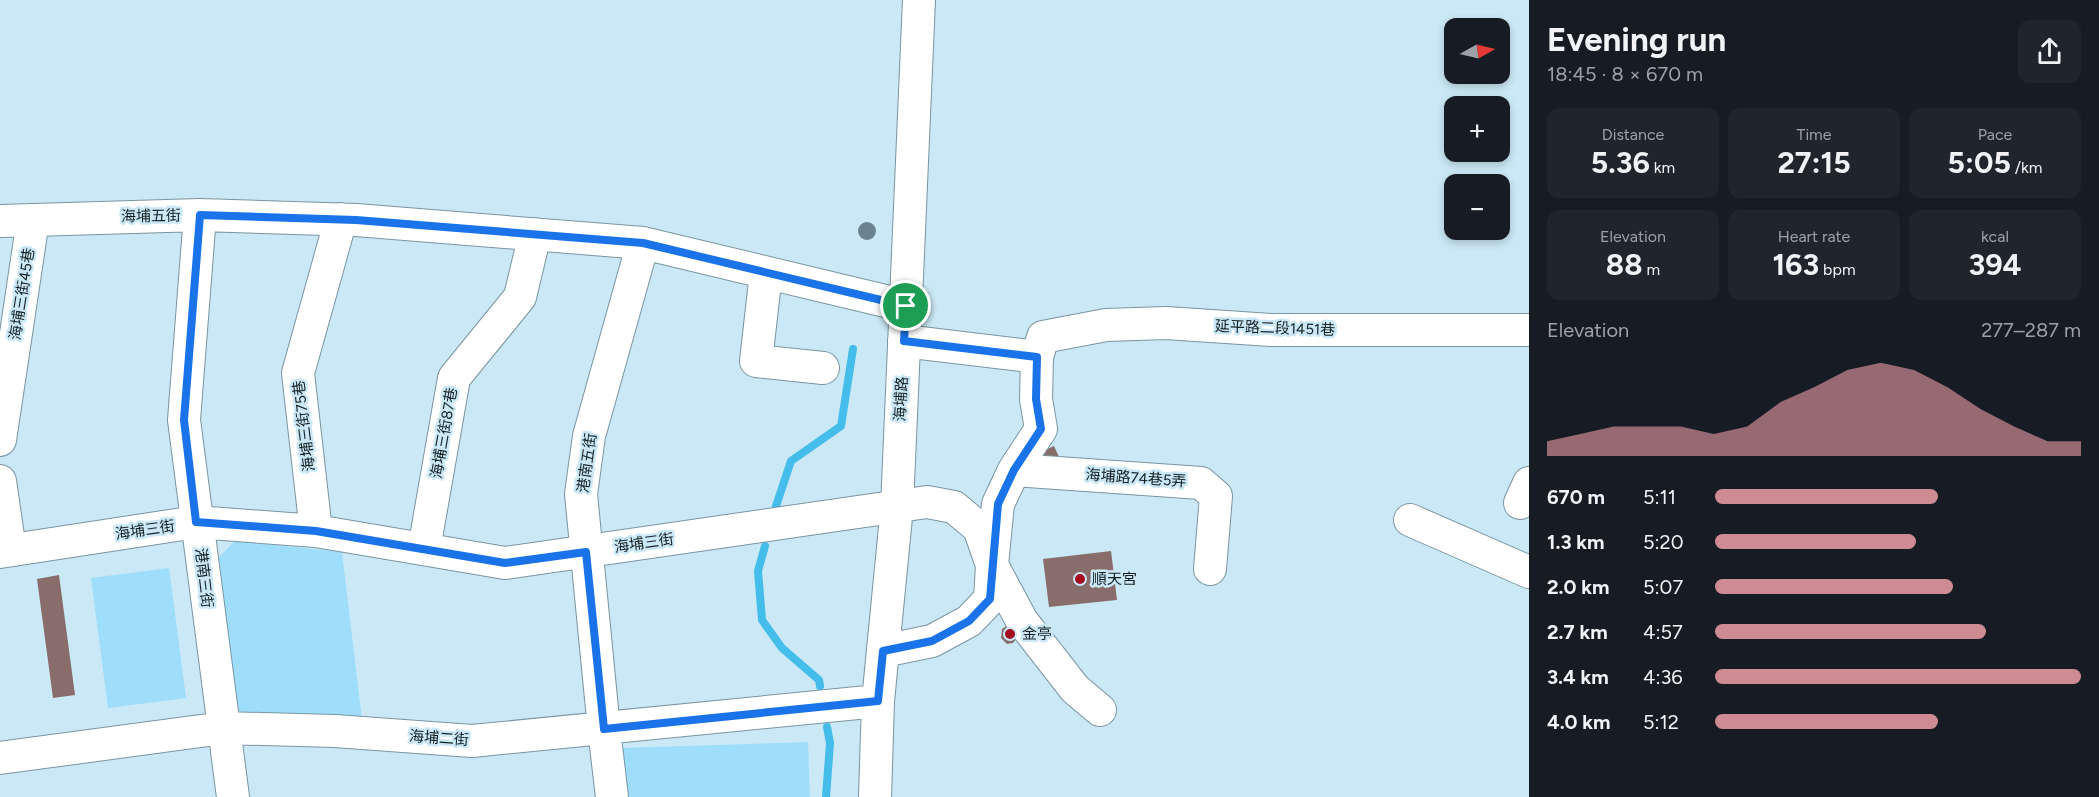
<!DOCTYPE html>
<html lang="en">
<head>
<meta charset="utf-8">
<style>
  body { margin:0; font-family:Figtree,"Noto Sans TC",sans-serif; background:#20242c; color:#f1f3f6; height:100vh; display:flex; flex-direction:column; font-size:22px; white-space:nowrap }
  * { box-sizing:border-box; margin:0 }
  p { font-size:20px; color:#9ea1a6 }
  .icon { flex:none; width:33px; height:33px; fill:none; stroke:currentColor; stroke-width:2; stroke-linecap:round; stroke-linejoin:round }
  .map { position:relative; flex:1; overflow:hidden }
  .details { display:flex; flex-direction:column; background:#171b24; width:570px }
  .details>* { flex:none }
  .needle { width:39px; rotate:82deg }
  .tools { position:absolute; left:1444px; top:18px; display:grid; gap:12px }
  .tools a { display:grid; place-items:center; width:66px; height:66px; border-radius:12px; background:#171b24; box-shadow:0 3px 9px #0003; font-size:30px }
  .pin { position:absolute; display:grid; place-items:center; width:51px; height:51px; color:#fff; margin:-26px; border:3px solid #fff; border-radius:50%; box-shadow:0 2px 6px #0007 }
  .round { display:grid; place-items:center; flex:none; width:63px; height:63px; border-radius:12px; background:#20242c }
  .summary { display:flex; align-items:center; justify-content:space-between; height:102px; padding:0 18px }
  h1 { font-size:33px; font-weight:700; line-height:45px }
  .figures { display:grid; grid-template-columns:repeat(3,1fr); gap:9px; height:102px; padding:6px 18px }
  .figures div { display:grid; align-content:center; border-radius:12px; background:#20242c; text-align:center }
  .figures b { font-size:30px; font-weight:700 }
  .figures small { font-size:16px; font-weight:400 }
  .figures p { font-size:16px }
  .chart { height:168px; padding:12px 18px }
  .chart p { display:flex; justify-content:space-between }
  .chart svg { width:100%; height:108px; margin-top:6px; fill:#ce8b94; opacity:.7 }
  ul { padding:0 18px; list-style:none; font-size:20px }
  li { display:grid; grid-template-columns:96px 72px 1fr; align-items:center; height:45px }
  li i { height:15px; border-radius:8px; background:#ce8b94 }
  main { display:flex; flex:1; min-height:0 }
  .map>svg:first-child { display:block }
  .green { fill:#9edefa }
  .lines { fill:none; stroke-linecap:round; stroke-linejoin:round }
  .stream { stroke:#45bdea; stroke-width:8 }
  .building { fill:#896d6a }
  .minor-casing { stroke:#7995a1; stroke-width:34 }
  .minor { stroke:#fff; stroke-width:32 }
  .tree { fill:#6a838e }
  .route-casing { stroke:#fff; stroke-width:12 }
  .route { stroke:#1a73e8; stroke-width:8 }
  .poi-dot { fill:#a40b1c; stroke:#cae8f5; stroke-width:2 }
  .labels { text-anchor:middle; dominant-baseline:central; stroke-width:5; stroke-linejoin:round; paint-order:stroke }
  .street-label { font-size:15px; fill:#141f23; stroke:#cae8f5 }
  .poi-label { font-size:15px; fill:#141f23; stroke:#cae8f5; text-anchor:start }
</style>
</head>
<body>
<main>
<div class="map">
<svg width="1529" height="797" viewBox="0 0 1529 797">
  <rect width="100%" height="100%" fill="#cae8f5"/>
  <path class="green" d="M 235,541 L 342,552 L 362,720 L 249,717 L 233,706 L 212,564 Z
    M 169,568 L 186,698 L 108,708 L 91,578 Z
    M 808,742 L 810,797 L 629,797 L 621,748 Z"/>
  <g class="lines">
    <path class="stream" d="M 776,506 L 791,461 L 841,426 L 853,349
      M 765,546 L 758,571 L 762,620 L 782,648 L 819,680 L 820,686
      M 826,797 L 830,743 L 827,727"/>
  </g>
  <path class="building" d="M 1054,446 L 1059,457 L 1041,465 L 1036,454 Z
    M 1111,551 L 1117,600 L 1049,607 L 1043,559 Z
    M 59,575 L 75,695 L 53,698 L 37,579 Z
    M 1008,625 L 1018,637 L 1013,643 L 1007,644 L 1001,638 L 1002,629 Z"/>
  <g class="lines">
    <defs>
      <path id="minor" d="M 200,215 L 184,420 L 233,797
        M 0,221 L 200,215 L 356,220 L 643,243 L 906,306
        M 766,273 L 756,361 L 823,368
        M 904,341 L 1037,357 L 1036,399 L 1041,429 L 1014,470 L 998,504 L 992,565 L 1022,621 L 1075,689 L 1100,710
        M 1037,357 L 1043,337 L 1106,325 L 1166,323 L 1271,330 L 1529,330
        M 0,440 L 33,220
        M 1014,470 L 1201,483 L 1216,496 L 1210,569
        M 0,481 L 10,550
        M 1520,503 L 1529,483
        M 1410,520 L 1529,572
        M 316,531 L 298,373 L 341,219
        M 424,549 L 454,378 L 520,297 L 535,234
        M 0,552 L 196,522 L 316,531 L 505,563 L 927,502 L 954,507 L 979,528 L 992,565 L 990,599 L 969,621 L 932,641 L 883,651
        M 0,758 L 223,728 L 335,731 L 472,741 L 878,701
        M 612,797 L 604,729 L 581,494 L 589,436 L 643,243
        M 875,797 L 878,701 L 897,507 L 919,0"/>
    </defs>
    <use href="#minor" class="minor-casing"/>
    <use href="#minor" class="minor"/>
  </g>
  <circle class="tree" cx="867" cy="231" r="9"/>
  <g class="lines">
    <defs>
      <path id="route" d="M 200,215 L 356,220 L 643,243 L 906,306 L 904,341 L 1037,357 L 1036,399 L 1041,429 L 1014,470 L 998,504 L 990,599 L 969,621 L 932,641 L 883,651 L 878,701 L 604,729 L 586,552 L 505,563 L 316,531 L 196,522 L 184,420 Z"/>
    </defs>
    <use href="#route" class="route-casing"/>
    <use href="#route" class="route"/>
  </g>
  <g class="poi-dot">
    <circle cx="1080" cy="579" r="6"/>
    <circle cx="1010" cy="634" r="6"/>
  </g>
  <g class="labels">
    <g class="street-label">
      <text transform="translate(151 216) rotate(-1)">海埔五街</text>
      <text transform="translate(22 294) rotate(-81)">海埔三街45巷</text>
      <text transform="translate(1275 328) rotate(2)">延平路二段1451巷</text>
      <text transform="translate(901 399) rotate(-87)">海埔路</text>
      <text transform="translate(304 426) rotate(-97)">海埔三街75巷</text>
      <text transform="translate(444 433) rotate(-80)">海埔三街87巷</text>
      <text transform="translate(587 463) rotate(-82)">港南五街</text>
      <text transform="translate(1136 478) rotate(4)">海埔路74巷5弄</text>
      <text transform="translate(145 530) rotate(-8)">海埔三街</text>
      <text transform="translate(644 543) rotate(-8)">海埔三街</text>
      <text transform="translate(204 578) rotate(83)">港南三街</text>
      <text transform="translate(439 738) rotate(4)">海埔二街</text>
    </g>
    <g class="poi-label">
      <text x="1092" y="579">順天宮</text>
      <text x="1022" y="634">金亭</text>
    </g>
  </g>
</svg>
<div class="tools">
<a><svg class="needle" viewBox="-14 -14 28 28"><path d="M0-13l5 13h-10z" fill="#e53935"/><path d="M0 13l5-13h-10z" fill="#9ea1a6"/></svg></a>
<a>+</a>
<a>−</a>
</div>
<div class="pin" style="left:906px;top:306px;background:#1e9e55"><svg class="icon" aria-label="arrive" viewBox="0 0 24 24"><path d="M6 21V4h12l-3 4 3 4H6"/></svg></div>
</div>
<section class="details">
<div class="summary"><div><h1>Evening run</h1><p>18:45 · 8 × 670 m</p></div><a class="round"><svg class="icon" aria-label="share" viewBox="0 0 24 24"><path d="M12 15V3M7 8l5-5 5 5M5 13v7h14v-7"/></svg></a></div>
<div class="figures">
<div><p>Distance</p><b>5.36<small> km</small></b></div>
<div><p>Time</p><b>27:15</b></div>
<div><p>Pace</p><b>5:05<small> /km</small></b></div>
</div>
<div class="figures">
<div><p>Elevation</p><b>88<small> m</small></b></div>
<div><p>Heart rate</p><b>163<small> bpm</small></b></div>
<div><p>kcal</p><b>394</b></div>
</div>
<div class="chart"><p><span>Elevation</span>277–287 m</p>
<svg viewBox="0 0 160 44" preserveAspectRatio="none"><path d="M0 44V38L10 35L20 32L30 32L40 32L50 35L60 32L70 22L80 16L90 9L100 6L110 9L120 16L130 25L140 32L150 38L160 38V44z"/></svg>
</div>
<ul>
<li><b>670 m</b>5:11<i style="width:61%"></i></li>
<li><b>1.3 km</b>5:20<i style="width:55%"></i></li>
<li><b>2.0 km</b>5:07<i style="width:65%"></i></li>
<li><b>2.7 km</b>4:57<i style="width:74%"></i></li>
<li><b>3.4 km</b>4:36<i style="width:100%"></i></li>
<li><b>4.0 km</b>5:12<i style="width:61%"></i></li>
</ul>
</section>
</main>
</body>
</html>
